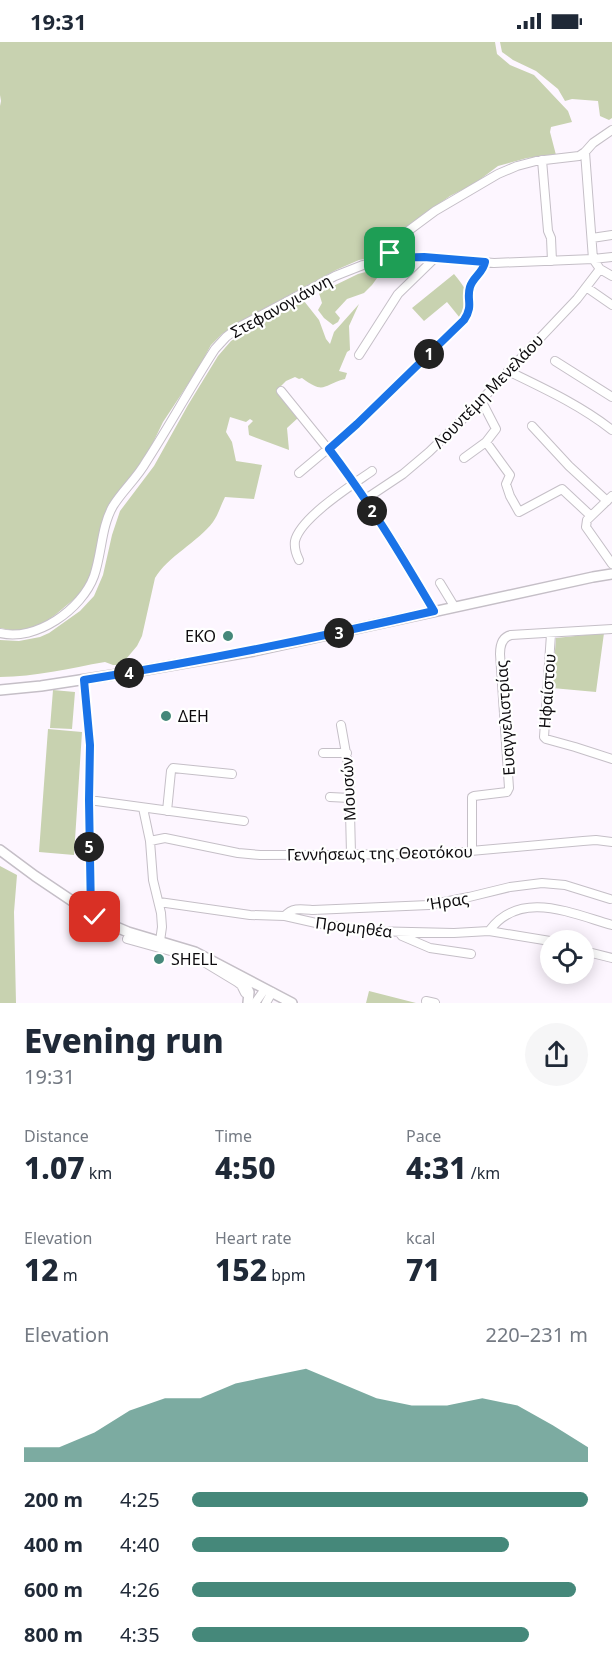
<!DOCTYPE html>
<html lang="en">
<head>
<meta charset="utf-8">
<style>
  body { margin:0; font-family:"Noto Sans",sans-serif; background:#f6f6f7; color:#1f2937; height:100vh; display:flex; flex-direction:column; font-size:22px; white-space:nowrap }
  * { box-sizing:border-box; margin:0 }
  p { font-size:20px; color:#747a83 }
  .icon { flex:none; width:33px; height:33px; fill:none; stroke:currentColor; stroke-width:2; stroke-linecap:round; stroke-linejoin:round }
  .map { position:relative; height:961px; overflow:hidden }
  .panel { display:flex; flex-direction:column; background:#fff; flex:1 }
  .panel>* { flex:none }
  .controls { position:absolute; left:540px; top:888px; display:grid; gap:12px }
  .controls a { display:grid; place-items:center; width:54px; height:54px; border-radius:50%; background:#fff; box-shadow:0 3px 15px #0003; font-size:30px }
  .pin { position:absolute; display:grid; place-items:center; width:51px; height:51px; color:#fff; margin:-26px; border-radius:12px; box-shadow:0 3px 9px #0006 }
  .km { position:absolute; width:30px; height:30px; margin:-15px; border-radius:50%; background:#222; color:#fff; font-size:16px; line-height:30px; text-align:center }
  .round { display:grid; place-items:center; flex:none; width:63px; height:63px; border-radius:32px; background:#f6f6f7 }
  .summary { display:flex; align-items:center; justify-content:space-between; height:102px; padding:0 24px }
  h1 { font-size:33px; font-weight:800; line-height:45px }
  .metrics { display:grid; grid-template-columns:repeat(3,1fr); gap:9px; height:102px; padding:6px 24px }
  .metrics div { display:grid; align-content:center }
  .metrics b { font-size:30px; font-weight:800 }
  .metrics small { font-size:16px; font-weight:400 }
  .metrics p { font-size:16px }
  .chart { height:168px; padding:12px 24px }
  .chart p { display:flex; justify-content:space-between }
  .chart svg { width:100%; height:108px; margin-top:6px; fill:#45887a; opacity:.7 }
  ul { padding:0 24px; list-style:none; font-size:20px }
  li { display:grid; grid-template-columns:96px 72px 1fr; align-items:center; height:45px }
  li i { height:15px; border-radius:8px; background:#45887a }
  .status { display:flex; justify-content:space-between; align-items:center; height:42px; padding:0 30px; background:#fff; direction:ltr }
  .status svg { height:16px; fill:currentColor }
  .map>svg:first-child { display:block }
  .green { fill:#c8d2b0 }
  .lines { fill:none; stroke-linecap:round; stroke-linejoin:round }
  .minor-casing { stroke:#c5bfc7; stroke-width:10 }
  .major-casing { stroke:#c5bfc7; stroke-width:12 }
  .minor { stroke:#fff; stroke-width:8 }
  .major { stroke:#fff; stroke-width:9 }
  .route-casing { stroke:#fff; stroke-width:12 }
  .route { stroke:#1a73e8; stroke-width:8 }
  .poi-dot { fill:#45887a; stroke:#fff; stroke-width:2 }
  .labels { text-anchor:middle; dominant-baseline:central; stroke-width:4.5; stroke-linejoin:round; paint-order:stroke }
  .street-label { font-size:16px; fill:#0d0b0e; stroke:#fff }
  .poi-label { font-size:16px; fill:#0d0b0e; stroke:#fff; text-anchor:start }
</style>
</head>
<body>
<div class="status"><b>19:31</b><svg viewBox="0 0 49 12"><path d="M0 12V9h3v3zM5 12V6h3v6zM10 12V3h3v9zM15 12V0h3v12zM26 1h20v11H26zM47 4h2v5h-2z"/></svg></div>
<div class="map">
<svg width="612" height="961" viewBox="0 0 612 961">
  <rect width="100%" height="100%" fill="#fdf6ff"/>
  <path class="green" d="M 0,0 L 495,0 L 497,12 L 510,23 L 534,33 L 568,69 L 572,80 L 551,85 L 550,90 L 556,113 L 527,116 L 498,124 L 474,142 L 450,154 L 401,189 L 388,201 L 380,214 L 359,218 L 336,228 L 256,271 L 222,292 L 211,303 L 198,327 L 163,380 L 147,413 L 104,479 L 91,531 L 85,544 L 79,553 L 55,573 L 39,584 L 27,588 L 15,589 L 0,586 L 0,64 L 1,59 L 0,53 Z
    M 500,0 L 612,0 L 612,76 L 609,78 L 600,74 L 598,59 L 572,57 L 565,59 L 558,47 L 536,29 L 513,18 L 502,10 Z
    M 385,225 L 372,243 L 364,251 L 347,257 L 335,270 L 340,276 L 338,280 L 333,283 L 324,276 L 318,268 L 322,261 L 319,251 L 358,232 Z
    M 454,232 C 468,249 467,249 465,271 L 460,276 L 447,260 L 424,279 L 412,266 Z
    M 304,259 L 319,278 L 326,297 L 330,302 L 334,290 L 359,262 L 349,284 L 350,308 L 347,310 L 339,329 L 347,331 L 345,337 C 322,343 325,353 302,336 L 299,337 L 295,335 L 286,339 L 277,348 L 299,375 L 287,386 L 289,408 L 249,393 L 248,384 L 253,379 L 250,377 L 246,380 L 230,375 L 226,390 L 232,400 L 236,419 L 262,423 L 254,457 L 225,455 C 221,463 218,473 213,480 C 198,500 167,515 155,536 L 142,594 L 137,604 L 121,623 L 113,623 L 105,620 C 70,626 35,635 0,635 L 0,598 L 19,599 L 40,595 L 49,591 L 80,569 L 94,554 L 103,533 L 112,493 L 120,469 L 154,424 L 188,363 L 218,314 L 231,299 L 245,290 Z
    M 604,591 L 596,650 L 552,646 L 556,596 Z
    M 53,648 L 75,650 L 72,687 L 50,686 Z
    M 48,687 L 82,690 L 74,813 L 39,810 Z
    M 0,824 L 17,833 L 14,870 L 16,961 L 0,961 Z
    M 369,949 L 416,961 L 366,961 Z"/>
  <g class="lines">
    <defs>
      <path id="minor" d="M 585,110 L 593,217 L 612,215
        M 542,118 L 548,189 L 551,196 L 552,219
        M 592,196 L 612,193
        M 389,216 L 392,203 L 404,192 L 435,169 L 498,132 L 517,124 L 536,119 L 579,114 L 585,110 L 593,101 L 612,88
        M 586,245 L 612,263
        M 359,313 L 398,252 L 436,215
        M 555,319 L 612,355
        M 508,329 C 545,347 580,363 612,388
        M 281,349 L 345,428 L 399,509 L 433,569
        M 532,384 L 569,424 L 607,459
        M 486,400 L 510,433 L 506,442 L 510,454 L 519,470 L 562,447 L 591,474
        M 464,416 L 486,400 L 496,387 L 481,358
        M 299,431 L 348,390 L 464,278 C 474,263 466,258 470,245 C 473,235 483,230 485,220
        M 612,454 L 587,478 L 586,485 L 612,522
        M 364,458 L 403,432 L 429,410 L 469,371 L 577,257 L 600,227
        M 299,518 C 296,512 294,506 295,499 C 300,476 352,443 372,429
        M 440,541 L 454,564
        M 0,591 C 36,600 82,567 94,534 C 102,511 101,485 113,464 C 123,448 137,436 146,420 C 170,383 191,344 215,307 L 226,295 L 239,285 L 335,234 L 363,223 L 389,216 L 424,215 L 494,221 L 593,217 L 600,227 L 612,234
        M 551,592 L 544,695 L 546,697 L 575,705 L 612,717
        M 84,637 L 90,703 L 89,758 L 91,872
        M 341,683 L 349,728 L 351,812
        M 323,711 L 347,711
        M 330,755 L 350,756
        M 89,758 L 244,779
        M 143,766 L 150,799 L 153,838 L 161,871 L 162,885 L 160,899
        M 167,769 L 171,729 L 173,726 L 232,732
        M 150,799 L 165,796 L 238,811 L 260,813 L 437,812 L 583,799 L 596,798 L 612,800
        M 472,809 L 472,755 L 474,754 L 507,750 L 509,746 L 500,612 C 500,603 502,595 511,593 L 612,587
        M 159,860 L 250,873 L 285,874 L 316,881 L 369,889 L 454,891 L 489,889 L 550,899
        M 285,874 C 292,865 302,867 313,868 L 429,863 L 469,855 L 510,845 L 542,841 L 565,843 L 610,857
        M 489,889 C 520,847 570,871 612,883
        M 399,890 L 402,894 L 430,906 L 471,912
        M 127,897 L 199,917 L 237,940 L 241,943 L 245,951
        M 584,909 L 612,916
        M 426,959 L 435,961
        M 255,961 L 265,947
        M 266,961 L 272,950"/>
      <path id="major" d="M 0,648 L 41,644 L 145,628 L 254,609 L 593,535 L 612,532
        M 0,808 L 35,834 L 102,879 L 128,890 L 195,910 L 292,961
        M 242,936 L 249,950 L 248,961"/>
    </defs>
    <use href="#minor" class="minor-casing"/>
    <use href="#major" class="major-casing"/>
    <use href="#minor" class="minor"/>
    <use href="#major" class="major"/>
  </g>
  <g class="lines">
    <defs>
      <path id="route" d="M 95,875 L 91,872 L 89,758 L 90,703 L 84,638 C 202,619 317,596 434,569 C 401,513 368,458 329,407 L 357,382 L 464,278 C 474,263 466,258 470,245 C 473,235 483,231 485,220 L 424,215 L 389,216 L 390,211"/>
    </defs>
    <use href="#route" class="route-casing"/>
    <use href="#route" class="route"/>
  </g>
  <g class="poi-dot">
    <circle cx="228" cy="594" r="6"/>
    <circle cx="166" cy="674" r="6"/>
    <circle cx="159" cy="917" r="6"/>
  </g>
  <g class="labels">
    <g class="street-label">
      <text transform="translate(281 264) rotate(-29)">Στεφανογιάννη</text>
      <text transform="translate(488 349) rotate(-46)">Λουντέμη Μενελάου</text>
      <text transform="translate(547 649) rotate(-86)">Ηφαίστου</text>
      <text transform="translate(505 676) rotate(-94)">Ευαγγελιστρίας</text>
      <text transform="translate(348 747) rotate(-93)">Μουσών</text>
      <text transform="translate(380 811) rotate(-1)">Γεννήσεως της Θεοτόκου</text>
      <text transform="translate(448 859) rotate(-9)">Ήρας</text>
      <text transform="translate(354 885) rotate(7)">Προμηθέα</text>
    </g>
    <g class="poi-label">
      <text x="216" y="594" text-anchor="end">EKO</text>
      <text x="178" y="674">ΔΕΗ</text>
      <text x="171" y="917">SHELL</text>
    </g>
  </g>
</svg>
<div class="controls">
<a><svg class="icon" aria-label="locate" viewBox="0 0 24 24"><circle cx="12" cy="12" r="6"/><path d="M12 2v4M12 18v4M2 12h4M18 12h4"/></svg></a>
</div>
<div class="pin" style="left:390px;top:211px;background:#1e9e55"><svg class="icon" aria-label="arrive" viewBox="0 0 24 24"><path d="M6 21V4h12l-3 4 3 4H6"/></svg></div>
<div class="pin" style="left:95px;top:875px;background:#d93025"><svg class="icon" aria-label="check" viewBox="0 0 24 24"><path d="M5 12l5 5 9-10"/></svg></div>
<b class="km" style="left:429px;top:312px">1</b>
<b class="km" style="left:372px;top:469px">2</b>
<b class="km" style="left:339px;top:591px">3</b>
<b class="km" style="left:129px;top:631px">4</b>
<b class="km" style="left:89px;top:805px">5</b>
</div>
<section class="panel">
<div class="summary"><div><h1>Evening run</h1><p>19:31</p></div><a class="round"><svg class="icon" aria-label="share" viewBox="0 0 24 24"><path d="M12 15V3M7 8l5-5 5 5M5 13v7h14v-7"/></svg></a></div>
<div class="metrics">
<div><p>Distance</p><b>1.07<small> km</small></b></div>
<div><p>Time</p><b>4:50</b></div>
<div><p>Pace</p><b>4:31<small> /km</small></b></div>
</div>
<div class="metrics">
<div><p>Elevation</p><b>12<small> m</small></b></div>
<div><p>Heart rate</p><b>152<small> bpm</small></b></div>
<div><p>kcal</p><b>71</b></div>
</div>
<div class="chart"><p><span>Elevation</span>220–231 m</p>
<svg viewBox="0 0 160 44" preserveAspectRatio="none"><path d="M0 44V38L10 38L20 32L30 23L40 18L50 18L60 12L70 9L80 6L90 12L100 18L110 21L120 21L130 18L140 21L150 29L160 38V44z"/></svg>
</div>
<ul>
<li><b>200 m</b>4:25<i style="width:100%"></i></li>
<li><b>400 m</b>4:40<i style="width:80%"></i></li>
<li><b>600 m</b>4:26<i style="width:97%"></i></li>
<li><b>800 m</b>4:35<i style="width:85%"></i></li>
</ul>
</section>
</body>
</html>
